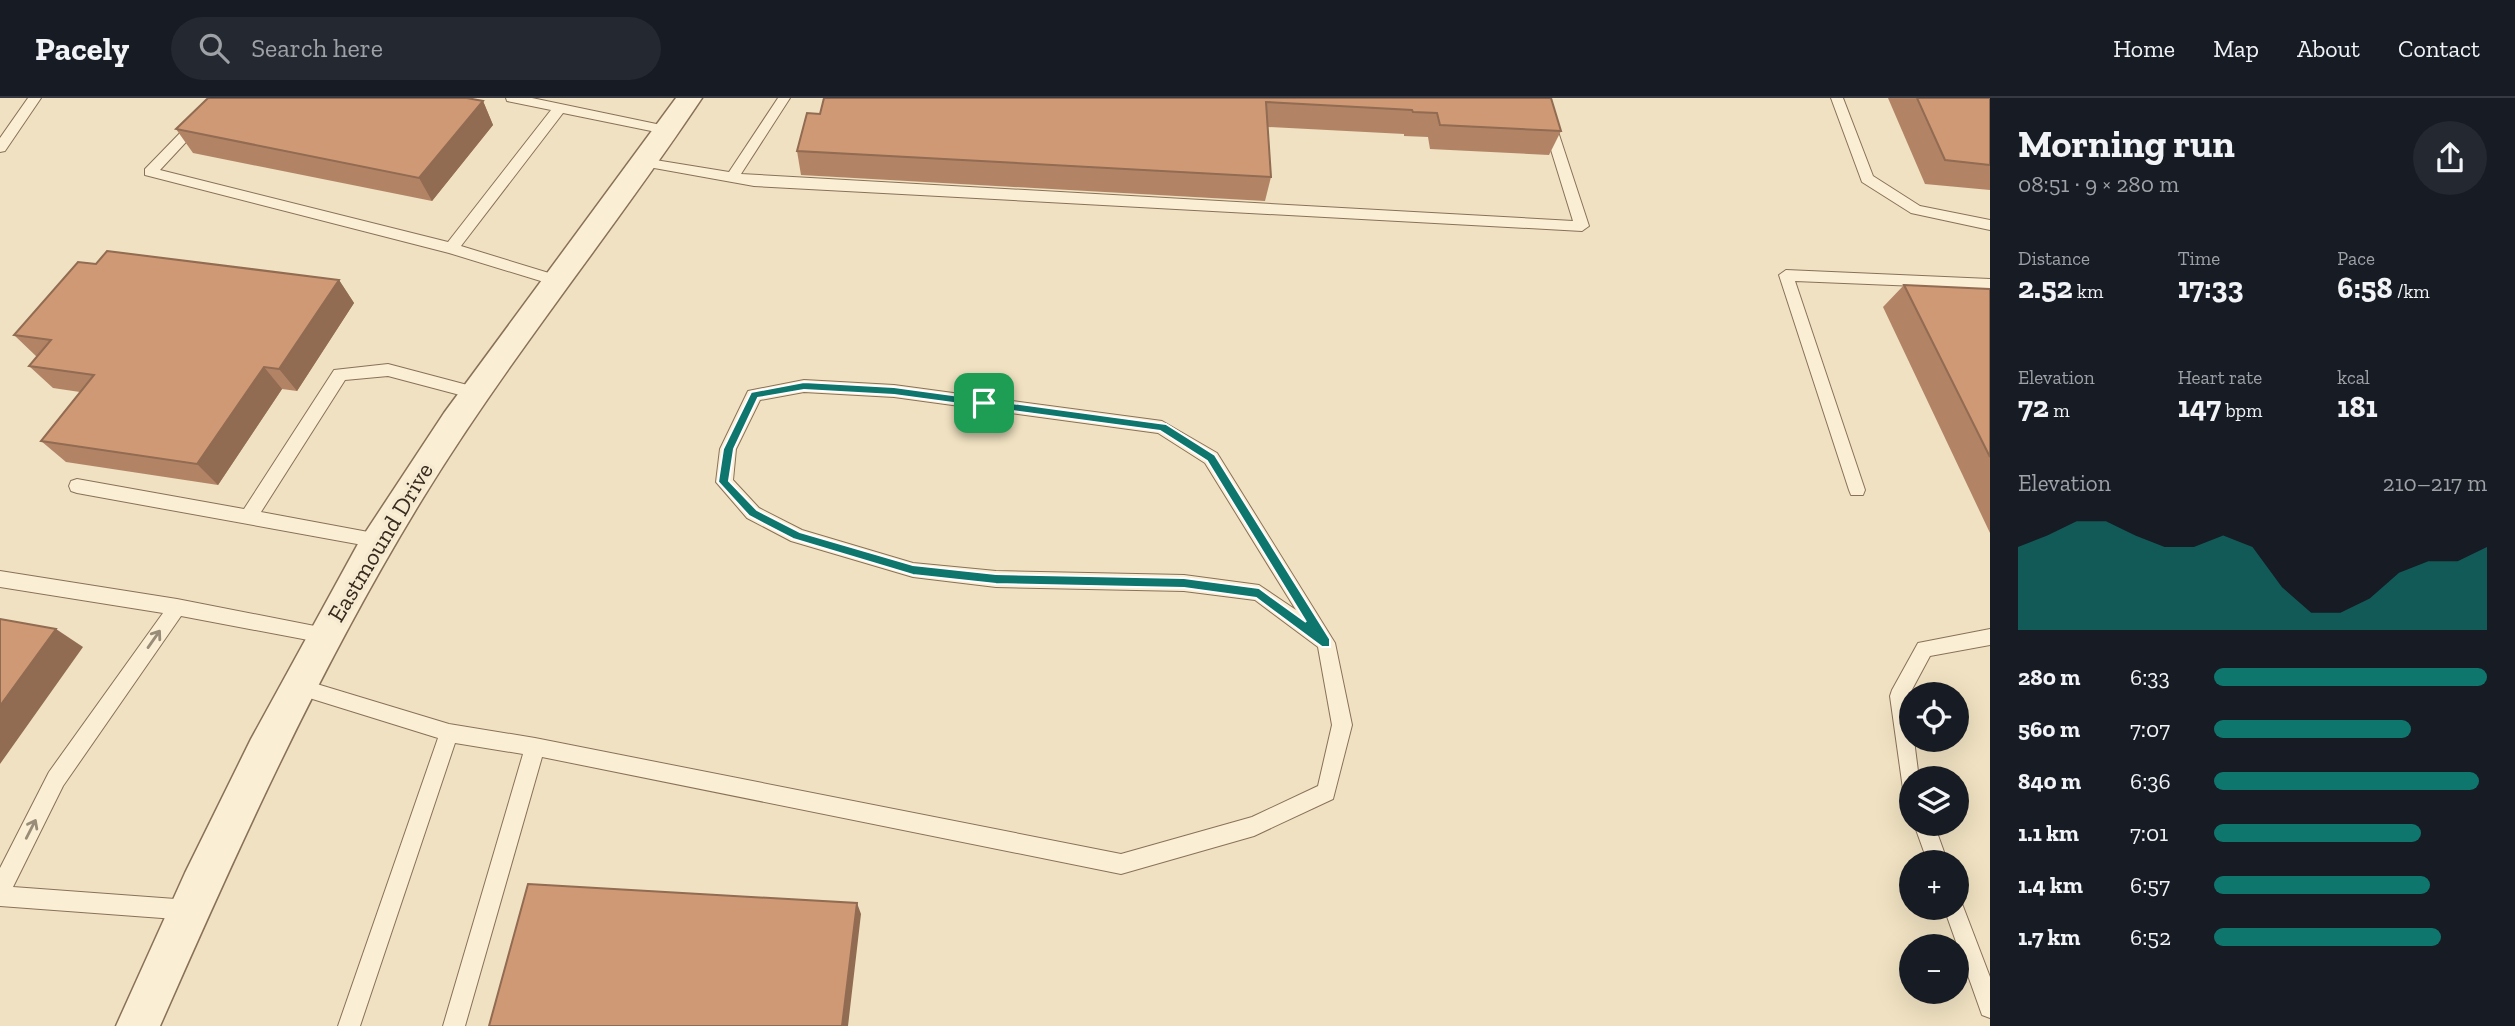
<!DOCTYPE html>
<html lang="en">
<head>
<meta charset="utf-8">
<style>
  body { margin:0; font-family:"Zilla Slab",serif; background:#242831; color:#f1f3f6; height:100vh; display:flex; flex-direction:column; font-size:26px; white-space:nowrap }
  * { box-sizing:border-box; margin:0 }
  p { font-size:23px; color:#9ea1a6 }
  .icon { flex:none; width:38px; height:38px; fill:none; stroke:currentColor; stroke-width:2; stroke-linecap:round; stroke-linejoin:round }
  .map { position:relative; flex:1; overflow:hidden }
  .panel { display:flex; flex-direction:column; background:#171b24; width:525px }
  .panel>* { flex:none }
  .controls { position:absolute; left:1899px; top:584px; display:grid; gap:14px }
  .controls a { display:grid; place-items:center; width:70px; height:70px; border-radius:50%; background:#171b24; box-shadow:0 7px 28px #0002; font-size:35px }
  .pin { position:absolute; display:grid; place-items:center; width:60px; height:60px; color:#fff; margin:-30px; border-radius:14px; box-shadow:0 4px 10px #0006 }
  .round { display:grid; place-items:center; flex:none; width:74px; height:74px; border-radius:37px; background:#242831 }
  .overview { display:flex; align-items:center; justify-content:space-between; height:119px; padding:0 28px }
  h1 { font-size:38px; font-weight:700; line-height:52px }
  .figures { display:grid; grid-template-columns:repeat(3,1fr); gap:10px; height:119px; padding:7px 28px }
  .figures div { display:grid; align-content:center }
  .figures b { font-size:30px; font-weight:700 }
  .figures small { font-size:19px; font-weight:400 }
  .figures p { font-size:19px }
  .chart { height:196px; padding:14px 28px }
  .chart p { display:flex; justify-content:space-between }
  .chart svg { width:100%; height:126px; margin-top:7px; fill:#0f766e; opacity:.7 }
  ul { padding:0 28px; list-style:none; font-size:23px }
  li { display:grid; grid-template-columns:112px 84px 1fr; align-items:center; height:52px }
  li i { height:18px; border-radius:9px; background:#0f766e }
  header { display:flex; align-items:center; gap:42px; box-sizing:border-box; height:98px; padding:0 35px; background:#171b24; border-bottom:2px solid #363941 }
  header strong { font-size:33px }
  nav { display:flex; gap:38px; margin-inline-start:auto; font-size:24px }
  .search { width:490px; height:63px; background:#242831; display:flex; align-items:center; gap:18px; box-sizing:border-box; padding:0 24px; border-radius:38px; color:#9ea1a6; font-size:26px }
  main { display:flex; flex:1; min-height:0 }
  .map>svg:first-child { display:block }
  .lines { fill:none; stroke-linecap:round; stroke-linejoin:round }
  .service-casing { stroke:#897158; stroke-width:2 }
  .minor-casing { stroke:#897158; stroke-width:3 }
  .service { fill:#faeed4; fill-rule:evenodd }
  .minor { fill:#faeed4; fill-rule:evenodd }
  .wall { fill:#b28465 }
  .shaded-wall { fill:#916b52 }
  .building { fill:#cf9975; stroke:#916b52; stroke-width:2 }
  .oneway { stroke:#998c78 }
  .route { fill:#0f766e; stroke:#fff; stroke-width:2; fill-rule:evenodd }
  .labels { text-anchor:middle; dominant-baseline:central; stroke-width:7; stroke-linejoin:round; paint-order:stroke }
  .street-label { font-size:24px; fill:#382a1d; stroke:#f6ebd1 }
</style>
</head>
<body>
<header>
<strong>Pacely</strong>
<div class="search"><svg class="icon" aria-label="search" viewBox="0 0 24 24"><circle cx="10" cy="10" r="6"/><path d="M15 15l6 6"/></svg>Search here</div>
<nav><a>Home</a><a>Map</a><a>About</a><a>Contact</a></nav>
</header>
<main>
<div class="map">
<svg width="1990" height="928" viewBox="0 0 1990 928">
  <rect width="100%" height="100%" fill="#efe1c1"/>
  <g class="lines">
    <defs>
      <path id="service" d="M 28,0 L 41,0 L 5,53 L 0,54 L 0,40 Z
        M 214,0 L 227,0 L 160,72 L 448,144 L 551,12 L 507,3 L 506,0 L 532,0 L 666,28 L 673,32 L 666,36 L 563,15 L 461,148 L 562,179 L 564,183 L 562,187 L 557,188 L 449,155 L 145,77 L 145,71 Z
        M 778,0 L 790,0 L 741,76 L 1573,123 L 1535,0 L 1547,0 L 1589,128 L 1582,133 L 754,88 L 643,68 L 636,64 L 643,60 L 729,74 Z
        M 1831,0 L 1843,0 L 1873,78 L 1920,108 L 1990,122 L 1990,132 L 1911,115 L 1862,84 Z
        M 1786,172 L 1990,181 L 1990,191 L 1795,183 L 1865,392 L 1863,397 L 1851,397 L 1849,392 L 1779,177 Z
        M 388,266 L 475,289 L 483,295 L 475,301 L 388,278 L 345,282 L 261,414 L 379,436 L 385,438 L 388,443 L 385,448 L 379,450 L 77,395 L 71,393 L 69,388 L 71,383 L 77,381 L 244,411 L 334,272 Z
        M 804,282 L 894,287 L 1162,323 L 1217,355 L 1335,545 L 1352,627 L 1333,701 L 1254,738 L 1121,776 L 542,659 L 465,928 L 443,928 L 523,656 L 455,645 L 360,928 L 338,928 L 438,640 L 290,594 L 288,588 L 290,582 L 297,580 L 449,626 L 535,640 L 1121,756 L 1252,719 L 1318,688 L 1332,627 L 1318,549 L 1255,502 L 1184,493 L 996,489 L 913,479 L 791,443 L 747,420 L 716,384 L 720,351 L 748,293 ZM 804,294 L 894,299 L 1158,335 L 1205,365 L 1296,512 L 1259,487 L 1184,477 L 996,473 L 913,465 L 802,432 L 759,410 L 733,382 L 736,351 L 760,302 Z
        M 0,473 L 177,501 L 330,531 L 333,537 L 330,543 L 324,545 L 181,518 L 63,688 L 13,789 L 189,802 L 196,805 L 199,812 L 196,819 L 189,822 L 0,808 L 0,770 L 49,674 L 163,515 L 0,489 Z
        M 1990,531 L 1990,547 L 1930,558 L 1908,599 L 1911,642 L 1914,642 L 1919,681 L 1911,681 L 1911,700 L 1904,698 L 1890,598 L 1892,592 L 1918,545 Z
        M 1914,726 L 1934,726 L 1948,765 L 1928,765 Z
        M 1956,801 L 1961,803 L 1990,879 L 1990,920 L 1982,917 L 1944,810 L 1956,810 Z"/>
      <path id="minor" d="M 676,0 L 702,0 C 612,135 508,261 423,400 C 320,568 239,748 160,928 L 116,928 L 185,775 L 251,641 L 359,444 L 444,315 Z"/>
    </defs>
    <use href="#service" class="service-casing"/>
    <use href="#minor" class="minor-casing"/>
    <use href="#service" class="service"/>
    <use href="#minor" class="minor"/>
  </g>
  <path class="wall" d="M 824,0 L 1551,0 L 1561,33 L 1549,57 L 1430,51 L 1428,39 L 1404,38 L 1404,36 L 1268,29 L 1271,79 L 1265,103 L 801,77 L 797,53 L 820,16 Z
    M 1888,0 L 1990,0 L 1990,92 L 1925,86 Z
    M 483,3 L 493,27 L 432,103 L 193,55 L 176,31 Z
    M 96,166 L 339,182 L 354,205 L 297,293 L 282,291 L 218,387 L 66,364 L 41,343 L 80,294 L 53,290 L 29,268 L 37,259 L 14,237 Z
    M 1904,187 L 1990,191 L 1990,435 L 1883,209 Z"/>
  <path class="shaded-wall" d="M 483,3 L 493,27 L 432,103 L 419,80 Z
    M 339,182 L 354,205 L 297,293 L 279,271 Z
    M 264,269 L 282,291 L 218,387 L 197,366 Z
    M 56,531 L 83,549 L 0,666 L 0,608 Z
    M 857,805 L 861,816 L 848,928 L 842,928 Z"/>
  <path class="building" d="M 208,0 L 467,0 L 483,3 L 419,80 L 176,31 Z
    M 824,0 L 1551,0 L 1561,33 L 1440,27 L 1437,15 L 1413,14 L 1412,12 L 1266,4 L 1271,79 L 797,53 L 807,15 L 820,16 Z
    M 1917,0 L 1990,0 L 1990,67 L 1945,62 Z
    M 107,153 L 339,182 L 279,271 L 264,269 L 197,366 L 41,343 L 94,277 L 29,268 L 51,242 L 14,237 L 78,164 L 96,166 Z
    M 1904,187 L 1990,191 L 1990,359 Z
    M 0,521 L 56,531 L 0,608 Z
    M 528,786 L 857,805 L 842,928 L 489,928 Z"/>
  <defs><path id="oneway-shaft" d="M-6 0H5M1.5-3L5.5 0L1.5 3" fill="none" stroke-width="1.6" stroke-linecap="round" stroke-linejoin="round" transform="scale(1.75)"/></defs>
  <g class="oneway">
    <use href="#oneway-shaft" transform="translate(154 541) rotate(-55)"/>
    <use href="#oneway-shaft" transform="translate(31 731) rotate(-63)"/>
  </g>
  <path class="route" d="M 804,284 L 894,289 L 1166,326 L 1215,357 L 1330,541 L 1330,549 L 1322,549 L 1256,500 L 1184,490 L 996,486 L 913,477 L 793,441 L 749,418 L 718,384 L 723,351 L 751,294 ZM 804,292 L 894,297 L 1160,333 L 1207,363 L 1306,524 L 1259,490 L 1184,480 L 996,476 L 913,467 L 800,434 L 757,412 L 729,383 L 734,351 L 758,300 Z"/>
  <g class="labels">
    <g class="street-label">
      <text transform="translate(380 444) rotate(-59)">Eastmound Drive</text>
    </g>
  </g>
</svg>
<div class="controls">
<a><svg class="icon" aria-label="locate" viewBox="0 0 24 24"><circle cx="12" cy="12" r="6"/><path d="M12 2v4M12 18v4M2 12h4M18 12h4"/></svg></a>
<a><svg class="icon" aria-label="layers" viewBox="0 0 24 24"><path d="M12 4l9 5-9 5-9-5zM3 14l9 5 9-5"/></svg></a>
<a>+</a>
<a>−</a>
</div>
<div class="pin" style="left:984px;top:305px;background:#1e9e55"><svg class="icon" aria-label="arrive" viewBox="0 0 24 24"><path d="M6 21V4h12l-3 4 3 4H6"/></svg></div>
</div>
<section class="panel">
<div class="overview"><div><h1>Morning run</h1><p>08:51 · 9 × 280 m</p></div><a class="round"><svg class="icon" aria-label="share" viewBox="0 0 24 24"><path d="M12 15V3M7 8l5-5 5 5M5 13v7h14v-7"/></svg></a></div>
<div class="figures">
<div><p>Distance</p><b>2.52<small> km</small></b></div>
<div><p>Time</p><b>17:33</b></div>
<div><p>Pace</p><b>6:58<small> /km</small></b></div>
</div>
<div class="figures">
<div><p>Elevation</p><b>72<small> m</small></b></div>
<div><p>Heart rate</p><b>147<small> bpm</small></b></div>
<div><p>kcal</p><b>181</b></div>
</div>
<div class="chart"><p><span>Elevation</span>210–217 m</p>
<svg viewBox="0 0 160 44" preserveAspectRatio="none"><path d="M0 44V15L10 11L20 6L30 6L40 11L50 15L60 15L70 11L80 15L90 29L100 38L110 38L120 33L130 24L140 20L150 20L160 15V44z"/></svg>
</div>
<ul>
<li><b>280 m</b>6:33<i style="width:100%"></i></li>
<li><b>560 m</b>7:07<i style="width:72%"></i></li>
<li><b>840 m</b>6:36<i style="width:97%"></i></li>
<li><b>1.1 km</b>7:01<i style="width:76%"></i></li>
<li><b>1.4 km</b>6:57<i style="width:79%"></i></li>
<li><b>1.7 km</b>6:52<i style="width:83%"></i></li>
</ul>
</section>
</main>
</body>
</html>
